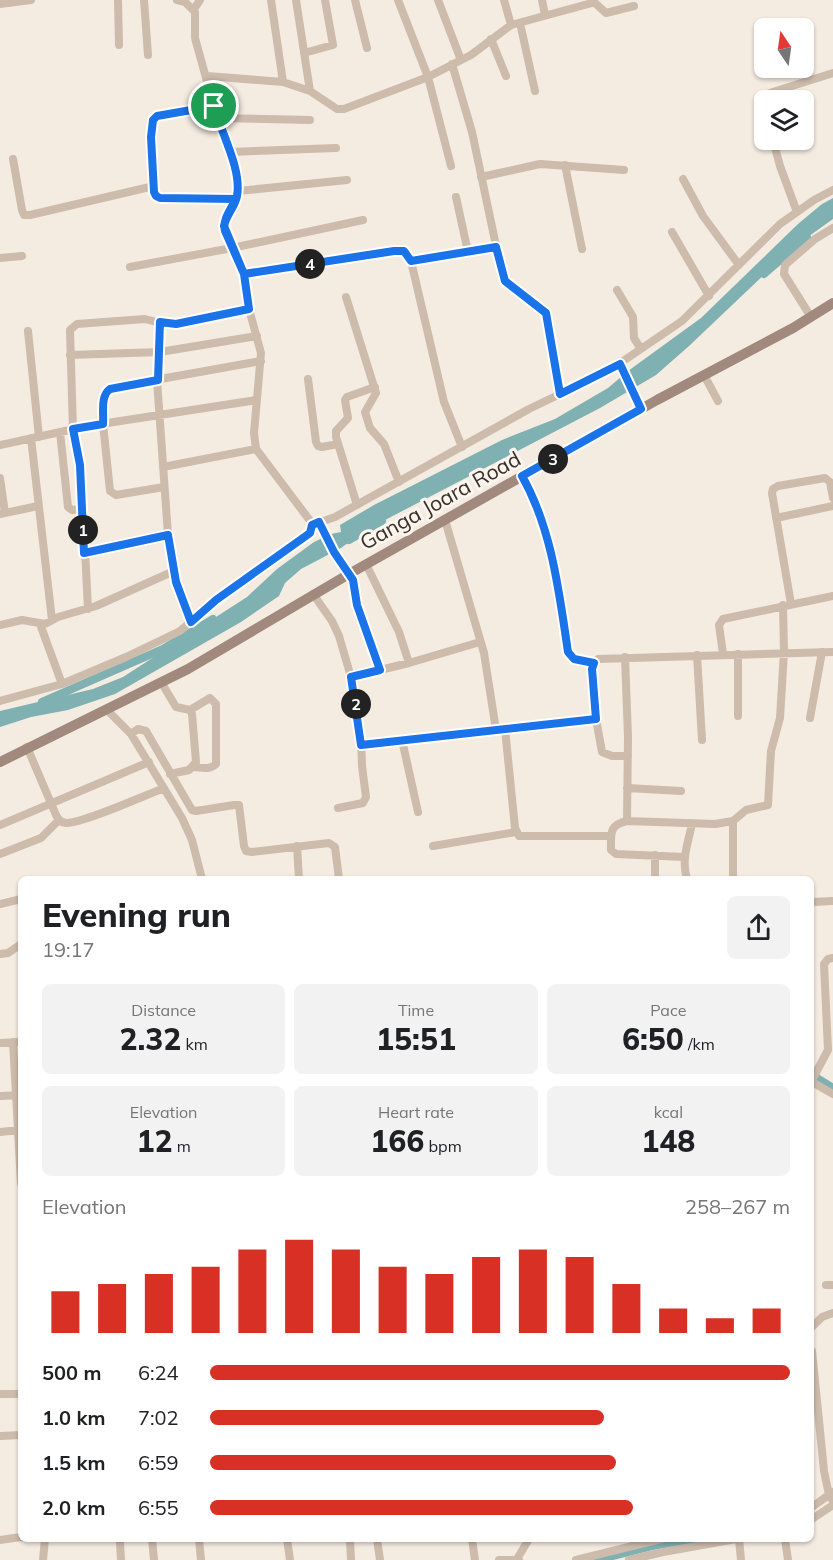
<!DOCTYPE html>
<html lang="en">
<head>
<meta charset="utf-8">
<style>
  body { margin:0; font-family:Mulish,sans-serif; background:#f2f2f2; color:#202124; height:100vh; display:flex; flex-direction:column; font-size:22px; white-space:nowrap }
  * { box-sizing:border-box; margin:0 }
  p { font-size:20px; color:#757577 }
  .icon { flex:none; width:33px; height:33px; fill:none; stroke:currentColor; stroke-width:2; stroke-linecap:round; stroke-linejoin:round }
  .map { position:relative; flex:1; overflow:hidden }
  .drawer { position:absolute; left:18px; top:876px; width:796px; height:666px; display:flex; flex-direction:column; background:#fff; border-radius:9px; box-shadow:0 2px 4px #0004 }
  .drawer>* { flex:none }
  .needle { width:39px; rotate:347deg }
  .controls { position:absolute; left:754px; top:18px; display:grid; gap:12px }
  .controls a { display:grid; place-items:center; width:60px; height:60px; border-radius:9px; background:#fff; box-shadow:0 2px 4px #0004; font-size:30px }
  .pin { position:absolute; display:grid; place-items:center; width:51px; height:51px; color:#fff; margin:-26px; border:3px solid #fff; border-radius:50%; box-shadow:0 2px 6px #0007 }
  .km { position:absolute; width:30px; height:30px; margin:-15px; border-radius:50%; background:#222; color:#fff; font-size:16px; line-height:30px; text-align:center }
  .round { display:grid; place-items:center; flex:none; width:63px; height:63px; border-radius:9px; background:#f2f2f2 }
  .headline { display:flex; align-items:center; justify-content:space-between; height:102px; padding:0 24px }
  h1 { font-size:33px; font-weight:800; line-height:45px }
  .stats { display:grid; grid-template-columns:repeat(3,1fr); gap:9px; height:102px; padding:6px 24px }
  .stats div { display:grid; align-content:center; border-radius:9px; background:#f2f2f2; text-align:center }
  .stats b { font-size:30px; font-weight:800 }
  .stats small { font-size:16px; font-weight:400 }
  .stats p { font-size:16px }
  .chart { height:168px; padding:12px 24px }
  .chart p { display:flex; justify-content:space-between }
  .chart svg { width:100%; height:108px; margin-top:6px; stroke:#d93025; stroke-width:6 }
  ul { padding:0 24px; list-style:none; font-size:20px }
  li { display:grid; grid-template-columns:96px 72px 1fr; align-items:center; height:45px }
  li i { height:15px; border-radius:8px; background:#d93025 }
  .map>svg:first-child { display:block }
  .water { fill:#7fb0b2 }
  .lines { fill:none; stroke-linecap:round; stroke-linejoin:round }
  .canal { stroke:#7fb0b2; stroke-width:8 }
  .minor { stroke:#cdbbac; stroke-width:8 }
  .secondary { stroke:#a18a7d; stroke-width:10 }
  .route-casing { stroke:#fff; stroke-width:12 }
  .route { stroke:#1a73e8; stroke-width:8 }
  .labels { text-anchor:middle; dominant-baseline:central; stroke-width:6; stroke-linejoin:round; paint-order:stroke }
  .street-label { font-size:21px; fill:#3b302b; stroke:#fbf5ee }
</style>
</head>
<body>
<div class="map">
<svg width="833" height="1560" viewBox="0 0 833 1560">
  <rect width="100%" height="100%" fill="#f4ebe1"/>
  <path class="water" d="M 833,198 L 833,219 L 791,249 L 689,346 L 656,375 L 600,408 L 364,531 L 341,548 L 301,569 L 285,583 L 279,596 L 241,622 L 115,694 L 68,710 L 31,717 L 0,727 L 0,711 L 93,689 L 123,677 L 247,597 L 277,569 L 314,542 L 331,534 L 341,532 L 340,525 L 374,505 L 502,440 L 555,419 L 608,388 L 628,371 L 701,318 L 798,224 L 822,204 Z"/>
  <g class="lines">
    <path class="canal" d="M 764,274 L 807,237
      M 349,540 L 382,521
      M 42,702 L 163,649 L 213,619
      M 812,1075 L 833,1088
      M 597,1560 L 652,1546 L 695,1539"/>
    <path class="minor" d="M 118,0 L 119,45
      M 144,0 L 148,55
      M 271,0 L 283,82
      M 296,0 L 310,91
      M 355,0 L 367,48
      M 398,0 L 428,77 L 451,166
      M 438,0 L 461,60
      M 504,0 L 511,25
      M 542,0 L 545,15
      M 0,4 L 31,0
      M 194,9 L 200,0
      M 520,23 L 535,91
      M 491,39 L 506,76
      M 304,53 L 333,45 L 325,0
      M 452,64 L 472,132 L 502,274 L 509,285 L 546,313 L 560,394
      M 207,76 L 283,82 L 310,91 L 337,109 L 344,109 L 428,77 L 471,55 L 511,25 L 592,3 L 595,3 L 606,13 L 634,6
      M 765,100 L 770,93 L 776,91 L 833,73
      M 214,106 L 157,116 L 153,120 L 151,137 L 154,192 L 156,196 L 160,198 L 236,199
      M 217,118 L 310,120
      M 773,140 L 780,166 L 797,212
      M 230,152 L 336,148
      M 13,159 L 22,210 L 24,215 L 30,215 L 154,186
      M 565,165 L 582,249
      M 481,177 L 540,164 L 624,170
      M 683,179 L 703,216 L 739,265
      M 238,191 L 347,180
      M 456,197 L 468,252
      M 672,232 L 709,296
      M 0,258 L 22,256
      M 411,261 L 496,247
      M 130,267 L 232,248 L 363,220
      M 244,274 L 394,251 C 404,251 407,252 411,261 L 444,402 L 462,447
      M 617,290 L 633,317 L 634,338 L 641,349
      M 346,297 L 376,393 L 365,412 L 370,428 L 384,444 L 399,482
      M 811,317 L 784,274 L 785,265 L 815,239 L 833,228
      M 160,322 L 157,380 L 168,535 L 176,582 L 191,622
      M 28,331 L 39,437
      M 70,355 L 160,352 L 257,336
      M 620,364 L 641,409
      M 704,375 L 718,401
      M 308,379 L 316,442 L 318,446 L 322,447 L 338,444
      M 60,432 L 68,507 L 72,510 L 83,509
      M 31,438 L 52,620
      M 0,445 L 88,426 L 257,400
      M 163,467 L 256,449
      M 522,476 C 552,529 559,592 569,652 L 574,659 L 594,663
      M 0,478 L 5,513
      M 164,487 L 116,495 L 110,491 L 103,424 L 106,392 L 116,387 L 261,361
      M 357,505 L 336,437 L 336,431 L 348,418 L 345,400 L 347,397 L 375,387
      M 0,514 L 38,506
      M 776,518 L 833,506
      M 445,520 L 484,653 L 496,730
      M 319,522 L 334,552 L 353,580 L 357,605 L 379,670
      M 312,525 L 335,517 L 529,409 L 610,370 L 682,321 L 780,224 L 814,200 L 833,190
      M 84,553 L 168,535
      M 366,564 L 399,632 L 409,663
      M 313,594 L 332,621 L 339,636 L 351,677 L 361,737 L 362,766 L 366,797 L 363,803 L 338,808
      M 791,604 L 772,493 L 773,489 L 778,486 L 825,478 L 830,482 L 833,498
      M 88,609 L 81,471 L 73,430 L 70,330 L 77,324 L 145,319 L 168,325 L 176,325 L 249,309
      M 40,624 L 62,684
      M 0,625 L 22,620 L 45,624 L 58,617 L 96,606 L 174,571
      M 723,654 L 719,625 L 723,619 L 833,596
      M 697,655 L 702,740
      M 625,657 L 628,737 L 627,821
      M 351,677 L 409,663 L 480,642
      M 161,682 L 176,707 L 190,710 L 192,714 L 196,762 L 189,770 L 170,774
      M 0,701 L 62,684 L 126,657 L 180,631 L 216,600 L 305,537 L 312,529 L 311,522 L 256,449 L 254,433 L 261,353 L 249,309 L 244,274 L 224,226 L 236,199 L 238,191 L 235,169 L 219,125 L 195,38 L 195,12 L 185,2 L 177,0
      M 107,710 L 131,734 L 182,818 L 192,840 L 202,879
      M 190,710 L 210,698 L 216,704 L 216,764 C 210,770 202,768 194,767
      M 738,716 L 738,654
      M 810,718 L 822,652
      M 505,729 L 515,828 L 519,836 L 611,836
      M 131,734 L 138,729 L 146,731 L 192,810 L 196,811 L 234,805 L 239,805 L 244,846 L 246,851 L 252,852 L 329,843 L 335,847 L 339,879
      M 402,740 L 418,812
      M 361,745 L 596,719
      M 27,747 L 56,815 C 59,820 60,822 66,823 C 81,824 146,795 164,788
      M 628,756 L 612,756 L 602,752 L 596,719 L 592,669 L 594,663 L 598,659 L 833,652
      M 627,788 L 681,791
      M 0,825 L 149,762
      M 297,846 L 299,879
      M 433,846 L 516,832
      M 0,854 L 41,838 L 59,820
      M 684,857 L 616,854 L 611,850 C 611,833 609,825 627,821 L 715,824 L 733,821 L 746,810 L 768,805 L 771,751 L 780,718 L 784,652 L 783,605
      M 655,879 L 655,855
      M 687,879 C 681,860 688,843 692,824
      M 733,879 L 733,821
      M 812,902 L 833,901
      M 0,904 L 21,899
      M 0,954 L 8,953 L 21,944
      M 13,1042 L 21,1183
      M 0,1043 L 21,1042
      M 812,1080 L 828,1050 L 824,964 L 828,959 L 833,958
      M 812,1082 L 833,1094
      M 0,1096 L 21,1095
      M 0,1132 L 19,1130
      M 826,1285 L 833,1285
      M 812,1327 L 822,1317 L 833,1313
      M 812,1351 L 824,1471 L 829,1495 L 833,1501
      M 0,1394 L 21,1394
      M 0,1436 L 21,1435
      M 812,1507 L 833,1492
      M 812,1519 L 833,1505
      M 152,1539 L 154,1560
      M 199,1539 L 201,1560
      M 287,1539 L 290,1560
      M 350,1539 L 351,1560
      M 377,1539 L 380,1560
      M 472,1539 L 475,1560
      M 739,1539 L 741,1560
      M 785,1539 L 788,1560
      M 0,1540 L 21,1537
      M 120,1542 L 121,1560
      M 517,1559 L 529,1539
      M 43,1560 L 45,1539
      M 499,1560 L 519,1560
      M 576,1560 L 661,1539
      M 629,1560 L 663,1552 L 736,1539"/>
    <path class="secondary" d="M 0,762 L 188,669 L 349,574 L 657,400 L 793,328 L 833,303"/>
  </g>
  <g class="lines">
    <defs>
      <path id="route" d="M 214,106 C 221,133 242,169 237,196 C 235,207 226,215 224,226 L 244,274 L 249,309 L 176,324 L 160,322 L 158,380 L 110,389 C 100,396 104,413 103,424 L 73,429 L 80,465 L 84,553 L 168,535 L 176,582 L 191,622 L 216,600 L 310,533 L 312,525 L 319,522 L 334,552 L 353,580 L 357,605 L 380,670 L 351,677 L 361,745 L 596,719 L 592,669 L 594,663 L 574,659 L 568,652 C 559,592 552,529 522,476 L 641,409 L 620,364 L 560,394 L 546,313 L 505,281 L 496,247 L 411,261 L 404,251 L 394,251 L 244,274 L 225,231 C 222,220 231,209 236,199 L 160,198 L 156,196 L 154,192 L 151,137 L 153,120 L 157,116 L 214,106"/>
    </defs>
    <use href="#route" class="route-casing"/>
    <use href="#route" class="route"/>
  </g>
  <g class="labels">
    <g class="street-label">
      <text transform="translate(440 500) rotate(-29)">Ganga Joara Road</text>
    </g>
  </g>
</svg>
<div class="controls">
<a><svg class="needle" viewBox="-14 -14 28 28"><path d="M0-13l5 13h-10z" fill="#e53935"/><path d="M0 13l5-13h-10z" fill="#757577"/></svg></a>
<a><svg class="icon" aria-label="layers" viewBox="0 0 24 24"><path d="M12 4l9 5-9 5-9-5zM3 14l9 5 9-5"/></svg></a>
</div>
<div class="pin" style="left:214px;top:106px;background:#1e9e55"><svg class="icon" aria-label="arrive" viewBox="0 0 24 24"><path d="M6 21V4h12l-3 4 3 4H6"/></svg></div>
<b class="km" style="left:83px;top:530px">1</b>
<b class="km" style="left:356px;top:704px">2</b>
<b class="km" style="left:553px;top:459px">3</b>
<b class="km" style="left:310px;top:264px">4</b>
<section class="drawer">
<div class="headline"><div><h1>Evening run</h1><p>19:17</p></div><a class="round"><svg class="icon" aria-label="share" viewBox="0 0 24 24"><path d="M12 15V3M7 8l5-5 5 5M5 13v7h14v-7"/></svg></a></div>
<div class="stats">
<div><p>Distance</p><b>2.32<small> km</small></b></div>
<div><p>Time</p><b>15:51</b></div>
<div><p>Pace</p><b>6:50<small> /km</small></b></div>
</div>
<div class="stats">
<div><p>Elevation</p><b>12<small> m</small></b></div>
<div><p>Heart rate</p><b>166<small> bpm</small></b></div>
<div><p>kcal</p><b>148</b></div>
</div>
<div class="chart"><p><span>Elevation</span>258–267 m</p>
<svg viewBox="0 0 160 44" preserveAspectRatio="none"><path d="M5 44V27M15 44V24M25 44V20M35 44V17M45 44V10M55 44V6M65 44V10M75 44V17M85 44V20M95 44V13M105 44V10M115 44V13M125 44V24M135 44V34M145 44V38M155 44V34"/></svg>
</div>
<ul>
<li><b>500 m</b>6:24<i style="width:100%"></i></li>
<li><b>1.0 km</b>7:02<i style="width:68%"></i></li>
<li><b>1.5 km</b>6:59<i style="width:70%"></i></li>
<li><b>2.0 km</b>6:55<i style="width:73%"></i></li>
</ul>
</section>
</div>
</body>
</html>
